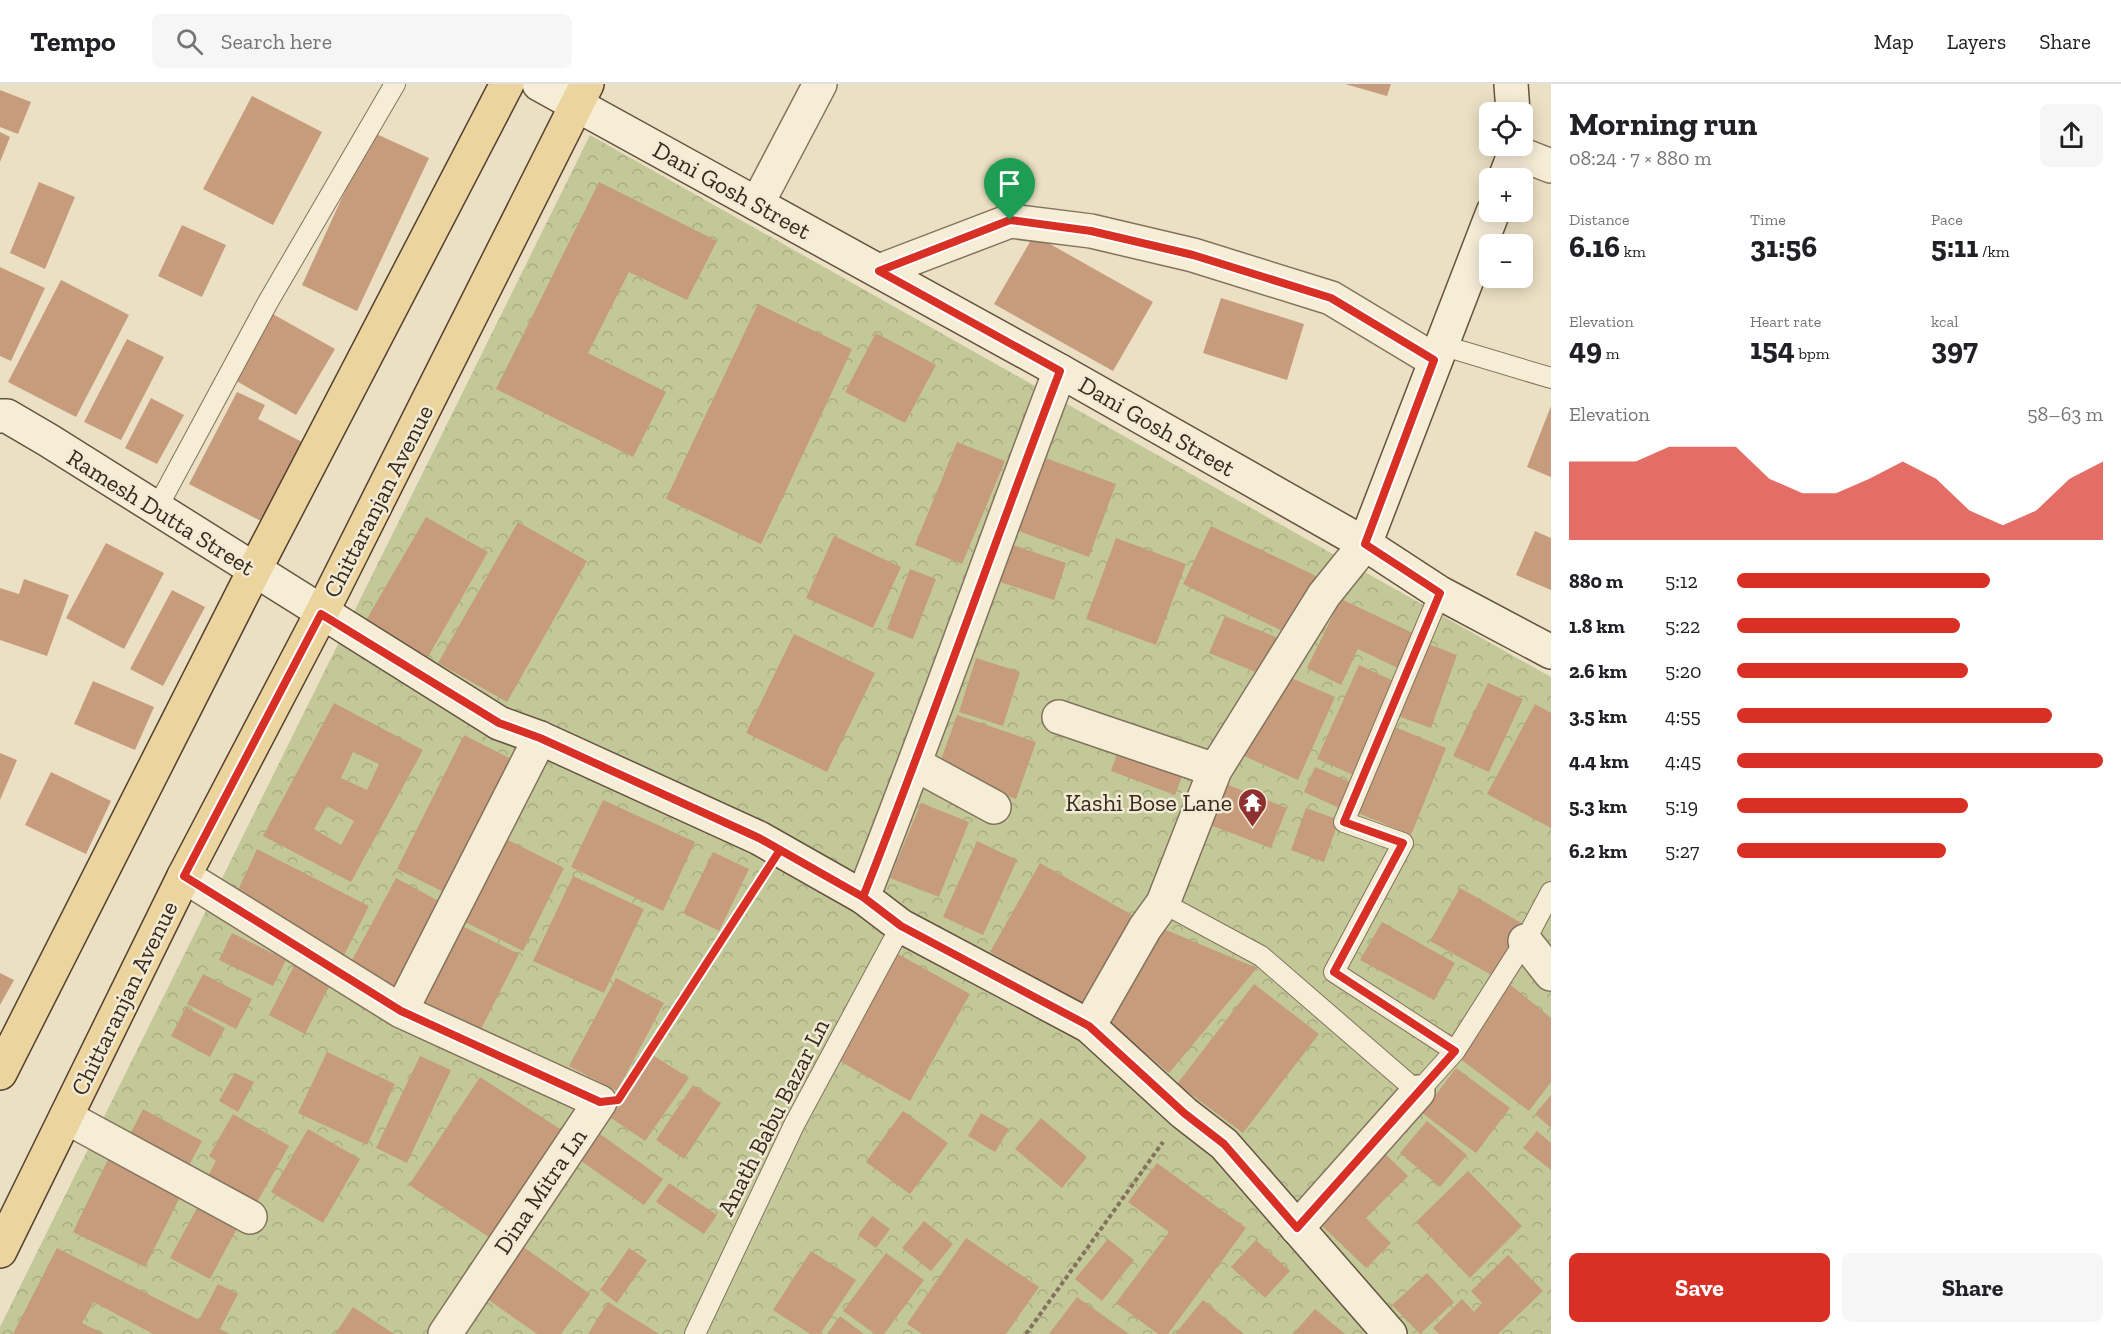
<!DOCTYPE html>
<html lang="en">
<head>
<meta charset="utf-8">
<style>
  body { margin:0; font-family:"Zilla Slab",serif; background:#f6f6f6; color:#202124; height:100vh; display:flex; flex-direction:column; font-size:22px; white-space:nowrap }
  * { box-sizing:border-box; margin:0 }
  p { font-size:20px; color:#757577 }
  .icon { flex:none; width:33px; height:33px; fill:none; stroke:currentColor; stroke-width:2; stroke-linecap:round; stroke-linejoin:round }
  .map { position:relative; flex:1; overflow:hidden }
  .details { display:flex; flex-direction:column; background:#fff; width:570px }
  .details>* { flex:none }
  .fabs { position:absolute; left:1479px; top:18px; display:grid; gap:12px }
  .fabs a { display:grid; place-items:center; width:54px; height:54px; border-radius:9px; background:#fff; box-shadow:0 3px 15px #0003; font-size:30px }
  .pin { position:absolute; display:grid; place-items:center; width:51px; height:51px; color:#fff; margin:-62px -26px; border-radius:50% 50% 50% 0; rotate:-45deg; box-shadow:0 0 6px #0007 }
  .pin .icon { rotate:45deg }
  .round { display:grid; place-items:center; flex:none; width:63px; height:63px; border-radius:9px; background:#f6f6f6 }
  .head { display:flex; align-items:center; justify-content:space-between; height:102px; padding:0 18px }
  h1 { font-size:33px; font-weight:700; line-height:45px }
  .metrics { display:grid; grid-template-columns:repeat(3,1fr); gap:9px; height:102px; padding:6px 18px }
  .metrics div { display:grid; align-content:center }
  .metrics b { font-size:30px; font-weight:700 }
  .metrics small { font-size:16px; font-weight:400 }
  .metrics p { font-size:16px }
  .chart { height:168px; padding:12px 18px }
  .chart p { display:flex; justify-content:space-between }
  .chart svg { width:100%; height:108px; margin-top:6px; fill:#d93025; opacity:.7 }
  .primary-button { display:flex; gap:12px; margin-top:auto; padding:12px 18px }
  .primary-button a { flex:1; height:69px; border-radius:9px; background:#d93025; color:#fff; font-size:24px; font-weight:700; line-height:69px; text-align:center }
  .primary-button a+a { background:#f6f6f6; color:#202124 }
  ul { padding:0 18px; list-style:none; font-size:20px }
  li { display:grid; grid-template-columns:96px 72px 1fr; align-items:center; height:45px }
  li i { height:15px; border-radius:8px; background:#d93025 }
  header { display:flex; align-items:center; gap:36px; box-sizing:border-box; height:84px; padding:0 30px; background:#fff; border-bottom:2px solid #e0e0e0 }
  header strong { font-size:28px }
  nav { display:flex; gap:33px; margin-inline-start:auto; font-size:21px }
  .search { width:420px; height:54px; background:#f6f6f6; display:flex; align-items:center; gap:15px; box-sizing:border-box; padding:0 21px; border-radius:9px; color:#757577; font-size:22px }
  main { display:flex; flex:1; min-height:0 }
  .map>svg:first-child { display:block }
  .park { fill:url(#park-crowns) }
  .building { fill:#c79c7d; fill-rule:evenodd }
  .lines { fill:none; stroke-linecap:round; stroke-linejoin:round }
  .lane-casing { stroke:#84725c; stroke-width:22 }
  .street-casing { stroke:#84725c; stroke-width:36 }
  .secondary-casing { stroke:#66533f; stroke-width:36 }
  .primary-casing { stroke:#534030; stroke-width:36 }
  .path { stroke:#84725c; stroke-width:4; stroke-dasharray:4.5 3; stroke-linecap:butt }
  .lane { stroke:#f6edd7; stroke-width:20 }
  .street { stroke:#f6edd7; stroke-width:33 }
  .secondary { stroke:#f6edd7; stroke-width:33 }
  .primary { stroke:#ecd49e; stroke-width:33 }
  .route-casing { stroke:#fff; stroke-width:12 }
  .route { stroke:#d93025; stroke-width:8 }
  .labels { text-anchor:middle; dominant-baseline:central; stroke-width:5; stroke-linejoin:round; paint-order:stroke }
  .street-label { font-size:24px; fill:#352a1f; stroke:#f3ead3 }
  .poi-label { font-size:24px; fill:#352a1f; stroke:#f3ead3; text-anchor:end }
</style>
</head>
<body>
<header>
<strong>Tempo</strong>
<div class="search"><svg class="icon" aria-label="search" viewBox="0 0 24 24"><circle cx="10" cy="10" r="6"/><path d="M15 15l6 6"/></svg>Search here</div>
<nav><a>Map</a><a>Layers</a><a>Share</a></nav>
</header>
<main>
<div class="map">
<svg width="1551" height="1250" viewBox="0 0 1551 1250">
  <defs>
    <pattern id="park-crowns" width="20" height="18" patternUnits="userSpaceOnUse" patternTransform="scale(1.5)"><rect width="20" height="18" fill="#c3c899"/><path d="M2 6a3 3 0 1 1 6 0M12 15a3 3 0 1 1 6 0" fill="none" stroke="#a8ac83"/></pattern>
  </defs>
  <rect width="100%" height="100%" fill="#ebe0c4"/>
  <path class="park" d="M 590,51 L 1551,593 L 1551,1250 L 0,1250 L 0,1243 Z"/>
  <path class="building" d="M 1345,0 L 1391,0 L 1387,12 Z
    M 0,6 L 31,18 L 18,50 L 0,43 Z
    M 252,12 L 322,48 L 273,141 L 203,105 Z
    M 0,48 L 10,53 L 0,78 Z
    M 372,48 L 429,74 L 357,227 L 302,201 Z
    M 39,98 L 75,113 L 45,185 L 10,169 Z
    M 599,98 L 717,157 L 687,216 L 629,188 L 588,269 L 666,308 L 633,373 L 496,305 Z
    M 182,141 L 226,161 L 202,213 L 158,192 Z
    M 1034,151 L 1153,218 L 1113,287 L 994,220 Z
    M 0,183 L 45,204 L 11,277 L 0,272 Z
    M 61,196 L 129,231 L 76,333 L 8,298 Z
    M 1221,214 L 1304,240 L 1287,296 L 1203,269 Z
    M 758,220 L 852,265 L 761,460 L 666,415 Z
    M 271,229 L 335,265 L 296,331 L 233,295 Z
    M 876,249 L 936,281 L 905,339 L 845,308 Z
    M 127,255 L 164,273 L 121,356 L 84,338 Z
    M 237,308 L 265,321 L 258,335 L 304,359 L 263,438 L 189,400 Z
    M 151,314 L 184,331 L 157,380 L 125,364 Z
    M 1551,322 L 1551,393 L 1527,383 Z
    M 957,358 L 1005,377 L 962,480 L 915,461 Z
    M 1040,372 L 1116,400 L 1089,473 L 1013,445 Z
    M 426,433 L 488,468 L 428,573 L 365,538 Z
    M 518,438 L 587,477 L 507,618 L 438,579 Z
    M 1211,442 L 1316,492 L 1289,550 L 1183,500 Z
    M 1535,447 L 1551,454 L 1551,506 L 1516,491 Z
    M 834,452 L 901,483 L 873,544 L 806,514 Z
    M 1116,454 L 1186,480 L 1156,561 L 1086,535 Z
    M 106,459 L 164,489 L 124,565 L 66,534 Z
    M 1010,460 L 1066,479 L 1054,516 L 997,497 Z
    M 910,485 L 936,495 L 913,555 L 887,545 Z
    M 24,495 L 69,511 L 47,572 L 0,556 L 0,504 L 19,510 Z
    M 172,506 L 205,523 L 163,602 L 130,585 Z
    M 1341,515 L 1417,551 L 1400,585 L 1358,565 L 1341,601 L 1307,584 Z
    M 1225,532 L 1278,554 L 1263,591 L 1209,569 Z
    M 794,550 L 875,589 L 827,688 L 746,649 Z
    M 1423,558 L 1457,571 L 1431,644 L 1395,631 Z
    M 976,574 L 1020,588 L 1003,642 L 959,628 Z
    M 1359,581 L 1398,599 L 1356,692 L 1317,675 Z
    M 1280,589 L 1335,613 L 1298,696 L 1244,672 Z
    M 93,597 L 154,623 L 135,666 L 74,640 Z
    M 1488,599 L 1523,615 L 1489,688 L 1453,672 Z
    M 334,619 L 423,666 L 351,798 L 263,752 ZM 353,668 L 379,680 L 367,706 L 341,694 ZM 327,722 L 354,737 L 341,761 L 314,745 Z
    M 1535,620 L 1551,629 L 1551,744 L 1487,710 Z
    M 957,631 L 1036,658 L 1016,715 L 937,687 Z
    M 1392,642 L 1446,664 L 1411,751 L 1358,729 Z
    M 464,651 L 523,681 L 456,814 L 397,785 Z
    M 1120,661 L 1185,685 L 1175,711 L 1111,687 Z
    M 0,669 L 17,676 L 0,716 Z
    M 1315,683 L 1357,701 L 1346,727 L 1304,708 Z
    M 51,688 L 111,717 L 86,770 L 25,741 Z
    M 1218,697 L 1287,724 L 1271,764 L 1202,738 Z
    M 603,716 L 695,758 L 663,827 L 571,783 Z
    M 921,719 L 969,738 L 939,813 L 890,794 Z
    M 1306,724 L 1339,736 L 1324,778 L 1291,766 Z
    M 496,750 L 564,784 L 523,867 L 455,833 Z
    M 977,757 L 1017,776 L 983,851 L 943,833 Z
    M 257,765 L 369,822 L 339,881 L 233,817 Z
    M 713,768 L 749,785 L 719,847 L 683,829 Z
    M 1040,779 L 1141,836 L 1091,925 L 990,868 Z
    M 573,792 L 644,825 L 604,909 L 533,877 Z
    M 396,794 L 448,822 L 399,912 L 348,884 Z
    M 1460,804 L 1527,842 L 1497,894 L 1430,857 Z
    M 1382,838 L 1455,879 L 1434,916 L 1360,876 Z
    M 456,839 L 519,870 L 478,951 L 416,920 Z
    M 1159,843 L 1257,884 L 1169,989 L 1105,936 Z
    M 232,849 L 286,876 L 273,902 L 219,876 Z
    M 898,870 L 970,910 L 910,1017 L 838,976 Z
    M 295,880 L 331,899 L 305,950 L 269,931 Z
    M 0,889 L 14,896 L 0,921 Z
    M 203,890 L 252,915 L 236,945 L 187,920 Z
    M 616,894 L 664,919 L 617,1007 L 569,982 Z
    M 1506,897 L 1551,934 L 1551,998 L 1529,1027 L 1459,974 Z
    M 1254,900 L 1319,950 L 1243,1049 L 1177,1000 Z
    M 186,923 L 225,944 L 210,973 L 171,952 Z
    M 327,968 L 395,1000 L 367,1061 L 298,1029 Z
    M 420,972 L 451,986 L 407,1079 L 376,1064 Z
    M 654,972 L 689,994 L 645,1057 L 611,1034 Z
    M 1456,984 L 1510,1024 L 1476,1069 L 1422,1029 Z
    M 235,989 L 254,998 L 238,1028 L 219,1017 Z
    M 480,993 L 563,1047 L 492,1155 L 409,1101 Z
    M 693,1001 L 721,1019 L 684,1075 L 656,1056 Z
    M 1551,1011 L 1551,1044 L 1535,1030 Z
    M 143,1025 L 202,1057 L 185,1089 L 126,1058 Z
    M 903,1027 L 948,1059 L 910,1110 L 866,1078 Z
    M 981,1029 L 1009,1045 L 995,1068 L 968,1052 Z
    M 233,1030 L 289,1062 L 256,1120 L 208,1092 L 216,1077 L 209,1072 Z
    M 1041,1034 L 1087,1073 L 1062,1104 L 1015,1065 Z
    M 1427,1037 L 1467,1071 L 1440,1103 L 1400,1069 Z
    M 308,1045 L 360,1075 L 323,1139 L 271,1108 Z
    M 1537,1047 L 1551,1059 L 1551,1086 L 1523,1064 Z
    M 600,1050 L 663,1095 L 644,1121 L 581,1077 Z
    M 113,1065 L 186,1101 L 145,1183 L 73,1148 Z
    M 1382,1067 L 1408,1092 L 1366,1134 L 1391,1159 L 1366,1184 L 1315,1135 Z
    M 1157,1079 L 1246,1144 L 1168,1250 L 1158,1250 L 1116,1219 L 1169,1148 L 1128,1118 Z
    M 1468,1087 L 1522,1142 L 1470,1194 L 1416,1138 Z
    M 669,1099 L 717,1131 L 704,1150 L 656,1118 Z
    M 202,1115 L 241,1137 L 210,1195 L 170,1174 Z
    M 872,1132 L 890,1145 L 876,1164 L 858,1151 Z
    M 924,1137 L 953,1160 L 931,1187 L 902,1164 Z
    M 966,1154 L 1039,1203 L 1006,1250 L 922,1250 L 907,1240 Z
    M 1108,1155 L 1134,1176 L 1102,1217 L 1075,1195 Z
    M 1256,1156 L 1290,1187 L 1265,1214 L 1231,1183 Z
    M 522,1162 L 590,1210 L 561,1250 L 537,1250 L 486,1214 Z
    M 57,1164 L 199,1236 L 218,1200 L 238,1210 L 220,1245 L 230,1250 L 153,1250 L 94,1218 L 82,1239 L 104,1250 L 13,1250 Z
    M 629,1164 L 647,1176 L 617,1219 L 600,1206 Z
    M 811,1167 L 856,1196 L 820,1250 L 810,1250 L 773,1226 Z
    M 886,1169 L 924,1196 L 884,1250 L 875,1250 L 843,1227 Z
    M 1508,1171 L 1543,1207 L 1498,1250 L 1439,1250 L 1433,1244 L 1462,1215 L 1474,1228 L 1482,1219 L 1471,1207 Z
    M 1427,1189 L 1454,1218 L 1420,1250 L 1392,1221 Z
    M 1077,1213 L 1129,1250 L 1049,1250 Z
    M 1203,1216 L 1244,1250 L 1175,1250 Z
    M 608,1218 L 659,1250 L 588,1250 Z
    M 353,1223 L 394,1250 L 335,1250 Z
    M 1315,1225 L 1345,1250 L 1293,1250 Z
    M 840,1232 L 864,1250 L 827,1250 Z"/>
  <g class="lines">
    <defs>
      <path id="lane" d="M 1441,261 L 1551,294
        M 157,424 L 268,218 L 395,0
        M 1440,509 L 1344,738 L 1403,759 L 1334,888 L 1455,967
        M 1163,819 L 1261,872 L 1418,1008 L 1455,967 L 1525,857 L 1551,808
        M 695,1250 L 794,1041 L 901,842"/>
      <path id="street" d="M 1515,68 L 1551,82
        M 757,120 L 820,0
        M 879,187 L 1010,137 L 1091,147 L 1193,171 L 1331,214 L 1434,276
        M 1059,633 L 1215,686
        M 915,680 L 994,723
        M 184,792 L 401,927 L 600,1018 L 445,1250
        M 863,813 C 932,639 993,462 1060,287
        M 1525,857 L 1551,890
        M 401,927 L 540,654
        M 1089,942 L 1145,844 L 1163,819 L 1215,686 L 1324,511 L 1365,460
        M 66,1033 L 250,1133
        M 1297,1144 L 1418,1008"/>
      <path id="secondary" d="M 539,0 L 1060,287 L 1365,460 L 1440,509 L 1551,568
        M 1511,0 L 1513,28
        M 1505,94 L 1515,68 L 1515,62
        M 0,332 L 7,332 L 48,356 L 499,639 L 540,654 L 759,754 L 863,813 L 901,842 L 1089,942 L 1184,1029 L 1224,1060 L 1390,1250
        M 1365,460 L 1493,128"/>
      <path id="primary" d="M 0,989 L 254,487 L 507,0
        M 0,1167 L 184,792 L 321,530 L 587,0"/>
    </defs>
    <use href="#lane" class="lane-casing"/>
    <use href="#street" class="street-casing"/>
    <use href="#secondary" class="secondary-casing"/>
    <use href="#primary" class="primary-casing"/>
    <path class="path" d="M 628,1000 L 761,795
      M 1026,1250 L 1163,1058"/>
    <use href="#lane" class="lane"/>
    <use href="#street" class="street"/>
    <use href="#secondary" class="secondary"/>
    <use href="#primary" class="primary"/>
  </g>
  <g class="lines">
    <defs>
      <path id="route" d="M 1010,136 L 879,187 L 1060,287 C 993,462 932,639 863,813 L 759,754 L 540,654 L 499,639 L 321,530 L 184,792 L 401,927 L 600,1018 L 618,1016 L 780,766 L 863,813 L 901,842 L 1089,942 L 1184,1029 L 1224,1060 L 1297,1144 L 1455,967 L 1334,888 L 1403,759 L 1344,738 L 1440,509 L 1365,460 L 1434,276 L 1331,214 L 1193,171 L 1091,147 L 1010,136"/>
    </defs>
    <use href="#route" class="route-casing"/>
    <use href="#route" class="route"/>
  </g>
  <defs>
    <symbol id="temple-pin" viewBox="-11 -11 22 30"><path d="M0 17L-7.5 6A9.5 9.5 0 1 1 7.5 6Z" fill="#8f3030" stroke="#f3ead3"/><path d="M0-6L5-2H3V0L6.5 2.5H4V6H1.5V3h-3V6H-4V2.5H-6.5L-3 0V-2H-5Z" fill="#fff"/></symbol>
  </defs>
  <g fill-rule="evenodd">
    <use href="#temple-pin" x="1236" y="702" width="33" height="45"/>
  </g>
  <g class="labels">
    <g class="street-label">
      <text transform="translate(732 106) rotate(29)">Dani Gosh Street</text>
      <text transform="translate(1157 342) rotate(30)">Dani Gosh Street</text>
      <text transform="translate(378 417) rotate(-63)">Chittaranjan Avenue</text>
      <text transform="translate(161 428) rotate(32)">Ramesh Dutta Street</text>
      <text transform="translate(124 914) rotate(-64)">Chittaranjan Avenue</text>
      <text transform="translate(773 1033) rotate(-63)">Anath Babu Bazar Ln</text>
      <text transform="translate(540 1107) rotate(-56)">Dina Mitra Ln</text>
    </g>
    <g class="poi-label">
      <text x="1232" y="718">Kashi Bose Lane</text>
    </g>
  </g>
</svg>
<div class="fabs">
<a><svg class="icon" aria-label="locate" viewBox="0 0 24 24"><circle cx="12" cy="12" r="6"/><path d="M12 2v4M12 18v4M2 12h4M18 12h4"/></svg></a>
<a>+</a>
<a>−</a>
</div>
<div class="pin" style="left:1010px;top:136px;background:#1e9e55"><svg class="icon" aria-label="arrive" viewBox="0 0 24 24"><path d="M6 21V4h12l-3 4 3 4H6"/></svg></div>
</div>
<section class="details">
<div class="head"><div><h1>Morning run</h1><p>08:24 · 7 × 880 m</p></div><a class="round"><svg class="icon" aria-label="share" viewBox="0 0 24 24"><path d="M12 15V3M7 8l5-5 5 5M5 13v7h14v-7"/></svg></a></div>
<div class="metrics">
<div><p>Distance</p><b>6.16<small> km</small></b></div>
<div><p>Time</p><b>31:56</b></div>
<div><p>Pace</p><b>5:11<small> /km</small></b></div>
</div>
<div class="metrics">
<div><p>Elevation</p><b>49<small> m</small></b></div>
<div><p>Heart rate</p><b>154<small> bpm</small></b></div>
<div><p>kcal</p><b>397</b></div>
</div>
<div class="chart"><p><span>Elevation</span>58–63 m</p>
<svg viewBox="0 0 160 44" preserveAspectRatio="none"><path d="M0 44V12L10 12L20 12L30 6L40 6L50 6L60 19L70 25L80 25L90 19L100 12L110 19L120 32L130 38L140 32L150 19L160 12V44z"/></svg>
</div>
<ul>
<li><b>880 m</b>5:12<i style="width:69%"></i></li>
<li><b>1.8 km</b>5:22<i style="width:61%"></i></li>
<li><b>2.6 km</b>5:20<i style="width:63%"></i></li>
<li><b>3.5 km</b>4:55<i style="width:86%"></i></li>
<li><b>4.4 km</b>4:45<i style="width:100%"></i></li>
<li><b>5.3 km</b>5:19<i style="width:63%"></i></li>
<li><b>6.2 km</b>5:27<i style="width:57%"></i></li>
</ul>
<div class="primary-button"><a>Save</a><a>Share</a></div>
</section>
</main>
</body>
</html>
